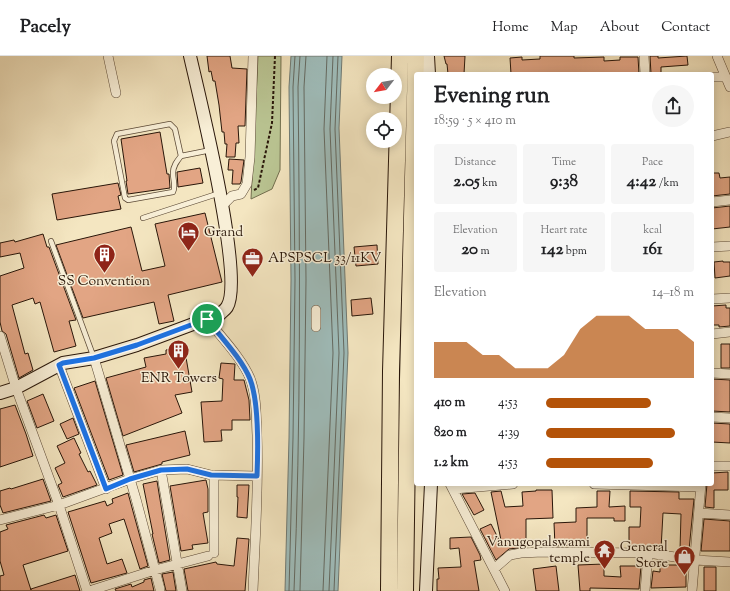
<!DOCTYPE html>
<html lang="en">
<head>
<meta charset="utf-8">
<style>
  body { margin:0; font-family:"Sorts Mill Goudy",serif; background:#f6f6f6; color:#202124; height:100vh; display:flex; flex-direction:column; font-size:15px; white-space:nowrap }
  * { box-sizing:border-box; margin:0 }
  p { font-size:13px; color:#757577 }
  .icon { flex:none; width:22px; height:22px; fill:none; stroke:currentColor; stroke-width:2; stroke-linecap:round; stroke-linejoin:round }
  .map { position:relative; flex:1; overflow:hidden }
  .details { position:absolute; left:414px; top:16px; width:300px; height:414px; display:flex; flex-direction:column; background:#fff; border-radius:4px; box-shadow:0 2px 10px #0003 }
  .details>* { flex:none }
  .needle { width:26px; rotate:239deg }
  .controls { position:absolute; left:366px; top:12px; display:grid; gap:8px }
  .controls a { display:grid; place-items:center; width:36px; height:36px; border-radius:50%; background:#fff; box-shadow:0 2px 10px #0003; font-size:20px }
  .pin { position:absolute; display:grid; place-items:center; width:34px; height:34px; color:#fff; margin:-17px; border:2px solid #fff; border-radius:50%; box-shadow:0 1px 4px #0007 }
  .round { display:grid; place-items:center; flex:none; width:42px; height:42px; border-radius:21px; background:#f6f6f6 }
  .headline { display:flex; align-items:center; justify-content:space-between; height:68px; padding:0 20px }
  h1 { font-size:22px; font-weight:800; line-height:30px }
  .stats { display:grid; grid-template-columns:repeat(3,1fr); gap:6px; height:68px; padding:4px 20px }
  .stats div { display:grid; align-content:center; border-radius:4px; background:#f6f6f6; text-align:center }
  .stats b { font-size:17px; font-weight:800 }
  .stats small { font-size:11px; font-weight:400 }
  .stats p { font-size:11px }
  .chart { height:112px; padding:8px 20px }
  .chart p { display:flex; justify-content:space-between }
  .chart svg { width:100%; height:72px; margin-top:4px; fill:#b45309; opacity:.7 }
  ul { padding:0 20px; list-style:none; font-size:13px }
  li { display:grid; grid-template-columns:64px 48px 1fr; align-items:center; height:30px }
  li i { height:10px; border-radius:5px; background:#b45309 }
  header { display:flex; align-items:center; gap:24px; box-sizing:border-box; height:56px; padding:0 20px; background:#fff; border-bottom:1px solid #e0e0e0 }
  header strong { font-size:19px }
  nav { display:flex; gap:22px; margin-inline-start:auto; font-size:14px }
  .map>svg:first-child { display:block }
  .green { fill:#bac593; stroke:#726e4e }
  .water { fill:#9fbdbb; stroke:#707a74 }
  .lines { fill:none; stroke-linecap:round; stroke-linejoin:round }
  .shore { stroke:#646a62; stroke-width:1 }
  .building { fill:#e2a584; stroke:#291609 }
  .lane-casing { stroke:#5c4a37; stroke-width:6 }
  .street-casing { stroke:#5c4a37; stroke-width:10 }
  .secondary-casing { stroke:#291609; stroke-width:14 }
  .highway-casing { stroke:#291609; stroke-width:18 }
  .path { stroke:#291609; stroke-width:2; stroke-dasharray:3 2; stroke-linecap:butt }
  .lane { stroke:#f8efd7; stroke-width:4.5 }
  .street { stroke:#f8efd7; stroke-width:9 }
  .secondary { stroke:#f8efd7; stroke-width:12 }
  .highway { stroke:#f4e6c1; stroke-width:16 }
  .route-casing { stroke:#fff; stroke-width:8 }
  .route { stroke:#1a73e8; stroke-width:5 }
  .labels { text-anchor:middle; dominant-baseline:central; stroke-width:3; stroke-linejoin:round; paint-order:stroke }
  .poi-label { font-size:14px; fill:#291609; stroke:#f8efd7; text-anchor:start }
</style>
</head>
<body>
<header>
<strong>Pacely</strong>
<nav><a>Home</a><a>Map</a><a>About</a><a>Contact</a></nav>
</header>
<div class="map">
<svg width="730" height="535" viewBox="0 0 730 535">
  <rect width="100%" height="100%" fill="#f4e6c1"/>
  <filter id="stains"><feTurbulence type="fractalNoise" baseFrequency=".005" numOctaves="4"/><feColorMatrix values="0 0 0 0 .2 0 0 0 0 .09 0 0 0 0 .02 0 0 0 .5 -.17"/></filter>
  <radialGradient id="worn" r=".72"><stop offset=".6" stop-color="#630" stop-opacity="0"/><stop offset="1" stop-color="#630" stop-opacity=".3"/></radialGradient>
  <path class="green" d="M 258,0 L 281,0 L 280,114 L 272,133 L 251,143 Z"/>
  <path class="water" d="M 291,0 L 342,0 L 339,72 L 348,297 L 338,535 L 285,535 L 289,382 L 291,224 L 289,31 Z"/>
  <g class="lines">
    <path class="shore" d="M 289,535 L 293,382 L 295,224 L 293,31 L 295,0
      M 294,535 C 301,367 300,199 298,31 L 300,0
      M 300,535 L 304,382 L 306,224 L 304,31 L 306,0
      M 323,535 L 333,297 L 324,73 L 327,0
      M 329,535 L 339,297 L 330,73 L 333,0
      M 334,535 L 344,297 L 335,73 L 338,0"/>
  </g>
  <path class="building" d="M 207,0 L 230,0 L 232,12 L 247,13 L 245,70 L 238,70 L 239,87 L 236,87 L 235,101 L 226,101 L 227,88 L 225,88 L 224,76 L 222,76 L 219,49 L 215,25 L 213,25 L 211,15 L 209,16 Z
    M 444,0 L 465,0 L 464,18 L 448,18 L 447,8 L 446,8 Z
    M 540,0 L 574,0 L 574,2 L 604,1 L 604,5 L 620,4 L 620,1 L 638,1 L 639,18 L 511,18 L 510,2 L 522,1 L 522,4 L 540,3 Z
    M 650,0 L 658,0 L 658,2 L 687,0 L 688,9 L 661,11 L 661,18 L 651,18 Z
    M 160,76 L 167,118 L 169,118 L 170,132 L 128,138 L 126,125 L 127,125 L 121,83 Z
    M 229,103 L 244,104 L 241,126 L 240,128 L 232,128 L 233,114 L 228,114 Z
    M 200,112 L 203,127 L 178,131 L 177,116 Z
    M 712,117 L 719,117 L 720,122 L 730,121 L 730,138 L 712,140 Z
    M 118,127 L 121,139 L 118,140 L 121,153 L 57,164 L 52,138 Z
    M 730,150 L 730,171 L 712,173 L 712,152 Z
    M 205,157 L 222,226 L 168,239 L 174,265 L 159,268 L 154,246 L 83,262 L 56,189 L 131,171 L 142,215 L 165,210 L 155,168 Z
    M 43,178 L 47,191 L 49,191 L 76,264 L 69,265 L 76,290 L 54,296 L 40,246 L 35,248 L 33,242 L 12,249 L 25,298 L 28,297 L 33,314 L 19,322 L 6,278 L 2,275 L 0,266 L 0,220 L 24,212 L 20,197 L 0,201 L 0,187 L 14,184 L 15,186 Z
    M 377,189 L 378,208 L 356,210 L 354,191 Z
    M 723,205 L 723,206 L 730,206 L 730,220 L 715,222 L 714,206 Z
    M 371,242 L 373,258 L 352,260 L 351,244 Z
    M 726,249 L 726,252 L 730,252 L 730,270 L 719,271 L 719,269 L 712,269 L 712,250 Z
    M 721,288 L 730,288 L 730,312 L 721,312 Z
    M 184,290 L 192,336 L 175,339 L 182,357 L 123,380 L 106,322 L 146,311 L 144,302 L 166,298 L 166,294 Z
    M 221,307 L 235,308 L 234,324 L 244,324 L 249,344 L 250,364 L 232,364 L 232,374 L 221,374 L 222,385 L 204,386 L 201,346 L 222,345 L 223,323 L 219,322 Z
    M 712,323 L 730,324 L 730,356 L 712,355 Z
    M 95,325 L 123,419 L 109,424 L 74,332 Z
    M 43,338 L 54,365 L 37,372 L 27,345 Z
    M 15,349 L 26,378 L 33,400 L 0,411 L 0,353 Z
    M 73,362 L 79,378 L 67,383 L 60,368 Z
    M 712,367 L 730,368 L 730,387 L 712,386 Z
    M 185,375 L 190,399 L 162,406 L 162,408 L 134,416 L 126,389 Z
    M 74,382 L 81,397 L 79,398 L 88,416 L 90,415 L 97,429 L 63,441 L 58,429 L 62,427 L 55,412 L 65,407 L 57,390 Z
    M 728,416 L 728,434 L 714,434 L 714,452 L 705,451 L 707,428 L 712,428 L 712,417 Z
    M 43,423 L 51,445 L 3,457 L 0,449 L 0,435 L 10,432 L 11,433 Z
    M 206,424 L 208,433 L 208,456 L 203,457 L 208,487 L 192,489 L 193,493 L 181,495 L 170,430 Z
    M 157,425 L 170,504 L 159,507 L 152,478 L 153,478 L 143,428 Z
    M 237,429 L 249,429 L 247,462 L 237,461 L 238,441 L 237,441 Z
    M 536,434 L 552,434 L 553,462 L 526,463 L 526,491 L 509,493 L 496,504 L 480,473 L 491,468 L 499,484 L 501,484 L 491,436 L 501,435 L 505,451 L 523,450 L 522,436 L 536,435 Z
    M 597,435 L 610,435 L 609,451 L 625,450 L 625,465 L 614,465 L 614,462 L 587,462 L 587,486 L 573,486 L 573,489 L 555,490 L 554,467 L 576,466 L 576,452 L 597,451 Z
    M 630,435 L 679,436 L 679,443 L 694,443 L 689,494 L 680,494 L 681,458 L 663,457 L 661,493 L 648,491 L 629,491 L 629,471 L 640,471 L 641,451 L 630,451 Z
    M 128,437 L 148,510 L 140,513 L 124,463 L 109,468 L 112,477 L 99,482 L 107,508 L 122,503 L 127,517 L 91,527 L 68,456 L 105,445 L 107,450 L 113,447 L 112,443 Z
    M 475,437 L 484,454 L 474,459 L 462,438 Z
    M 44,459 L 46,462 L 56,459 L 68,495 L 23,509 L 31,534 L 31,533 L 75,519 L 80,535 L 0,535 L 0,520 L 4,519 L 0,505 L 0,476 L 8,473 L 6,469 Z
    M 704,463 L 730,465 L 730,495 L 701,495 Z
    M 471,481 L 480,499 L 481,504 L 474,505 L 479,535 L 437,535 L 437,523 L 439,523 L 438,512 L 461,511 L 461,510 L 459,492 L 450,493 L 450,482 Z
    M 237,482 L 249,483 L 245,535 L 188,535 L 184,513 L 216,506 L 217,508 L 234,510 Z
    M 604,508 L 604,520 L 621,521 L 620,510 L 641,510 L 639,533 L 590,532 L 590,535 L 580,535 L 578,509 Z
    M 660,509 L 686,509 L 686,531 L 651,532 L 653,515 L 660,516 Z
    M 556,510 L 559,535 L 536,535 L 533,513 Z
    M 704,511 L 716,511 L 716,535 L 704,535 Z
    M 173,516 L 176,535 L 166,535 L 162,518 Z
    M 151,522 L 154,535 L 116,535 L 115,533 L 131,528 L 132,531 L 144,526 L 144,524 Z"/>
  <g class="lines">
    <defs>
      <path id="lane" d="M 181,100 C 177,105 173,110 173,117 C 173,124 176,131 173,136 L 128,144 L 125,142 L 114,85 L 117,78 L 170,68 L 175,73 L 181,100 L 211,94
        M 143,162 L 220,137
        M 51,185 L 94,302"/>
      <path id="street" d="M 108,0 L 116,37
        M 644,0 L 645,18
        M 717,0 L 730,31
        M 712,21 L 726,21
        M 712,80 L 730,76
        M 712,146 L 730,144
        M 222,150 L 232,140 L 241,138 L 247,128 L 250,101 L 253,0
        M 712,191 L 730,190
        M 712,243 L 730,242
        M 207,263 C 221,281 241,301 250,322 C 257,340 256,361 257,379 C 259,431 255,483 253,535
        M 316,271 L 316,254
        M 712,278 L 730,276
        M 0,280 L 16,332 L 59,449 L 87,535
        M 94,302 L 136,443 L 160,533
        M 59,309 L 106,433
        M 712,317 L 730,318
        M 712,361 L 730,362
        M 712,410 L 730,410
        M 161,414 L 182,535
        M 214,419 L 214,497
        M 450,428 L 505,535
        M 594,428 L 700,431
        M 454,433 L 513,428
        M 699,457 L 730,459
        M 0,464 L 59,449 L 130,423 L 161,414 L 187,413 L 211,419 L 257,420
        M 495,512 L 510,499 L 521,497 L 543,496 L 648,497 L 695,504 L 730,506
        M 89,535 L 155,514 L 208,500
        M 645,535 L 648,497
        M 692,535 L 701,428"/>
      <path id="secondary" d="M 428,0 L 429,18
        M 0,337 L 16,332 L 63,307 L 94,302 L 137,289 L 220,258 C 222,256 225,254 227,251 C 245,223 199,40 190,0
        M 426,535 L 431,428"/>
      <path id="highway" d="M 389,535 L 391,315 L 400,0
        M 405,535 L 408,323 L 416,0"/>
    </defs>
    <use href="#lane" class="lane-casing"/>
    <use href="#street" class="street-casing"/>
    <use href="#secondary" class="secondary-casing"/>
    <use href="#highway" class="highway-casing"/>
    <path class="path" d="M 254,134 L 258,132 L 272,67 L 275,0"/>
    <use href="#lane" class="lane"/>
    <use href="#street" class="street"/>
    <use href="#secondary" class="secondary"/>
    <use href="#highway" class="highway"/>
  </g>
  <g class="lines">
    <defs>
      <path id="route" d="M 207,263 C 220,280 242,303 250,323 C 259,346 258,395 257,420 L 211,419 L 187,413 L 161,414 L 130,423 L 106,433 L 59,309 L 63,307 L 94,302 L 137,289 Z"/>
    </defs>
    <use href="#route" class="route-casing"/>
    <use href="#route" class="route"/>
  </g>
  <defs>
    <symbol id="hotel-pin" viewBox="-11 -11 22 30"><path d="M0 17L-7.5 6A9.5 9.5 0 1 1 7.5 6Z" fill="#8f2418" stroke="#f8efd7"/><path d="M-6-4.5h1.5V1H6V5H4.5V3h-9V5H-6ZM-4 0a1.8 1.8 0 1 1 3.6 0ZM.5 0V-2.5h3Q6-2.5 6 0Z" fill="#fff"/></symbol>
    <symbol id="building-pin" viewBox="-11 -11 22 30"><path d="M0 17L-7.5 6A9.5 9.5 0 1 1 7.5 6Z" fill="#8f2418" stroke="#f8efd7"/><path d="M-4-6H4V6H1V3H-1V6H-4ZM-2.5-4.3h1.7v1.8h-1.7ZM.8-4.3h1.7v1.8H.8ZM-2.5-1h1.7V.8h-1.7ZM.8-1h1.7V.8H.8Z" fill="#fff"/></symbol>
    <symbol id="office-pin" viewBox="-11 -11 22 30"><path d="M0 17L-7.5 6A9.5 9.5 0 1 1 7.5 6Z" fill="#8f2418" stroke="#f8efd7"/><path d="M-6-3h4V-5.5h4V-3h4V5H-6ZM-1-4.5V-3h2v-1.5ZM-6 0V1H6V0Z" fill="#fff"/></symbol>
    <symbol id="temple-pin" viewBox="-11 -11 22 30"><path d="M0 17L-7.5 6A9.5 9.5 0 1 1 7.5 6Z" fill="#8f2418" stroke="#f8efd7"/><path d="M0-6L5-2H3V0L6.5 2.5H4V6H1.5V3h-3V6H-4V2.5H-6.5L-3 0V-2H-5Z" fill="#fff"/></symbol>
    <symbol id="shop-pin" viewBox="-11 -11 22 30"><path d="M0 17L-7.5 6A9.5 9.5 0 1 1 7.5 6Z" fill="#8f2418" stroke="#f8efd7"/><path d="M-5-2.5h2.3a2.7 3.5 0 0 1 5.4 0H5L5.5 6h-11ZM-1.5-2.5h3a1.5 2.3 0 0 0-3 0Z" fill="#fff"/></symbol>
  </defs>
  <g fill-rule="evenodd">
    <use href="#hotel-pin" x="176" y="164" width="25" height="34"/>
    <use href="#building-pin" x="92" y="186" width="25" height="34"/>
    <use href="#office-pin" x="240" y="190" width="25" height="34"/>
    <use href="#building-pin" x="166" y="282" width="25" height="34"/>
    <use href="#temple-pin" x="592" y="482" width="25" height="34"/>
    <use href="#shop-pin" x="672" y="488" width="25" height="34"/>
  </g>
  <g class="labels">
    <g class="poi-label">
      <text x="204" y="177">Grand</text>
      <text x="268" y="203">APSPSCL 33/11KV</text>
      <text x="104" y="226" text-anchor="middle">SS Convention</text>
      <text x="179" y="323" text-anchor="middle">ENR Towers</text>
      <text x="590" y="487" text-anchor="end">Vanugopalswami<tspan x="590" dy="16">temple</tspan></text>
      <text x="668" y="492" text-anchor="end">General<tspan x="668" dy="16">Store</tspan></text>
    </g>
  </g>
  <rect width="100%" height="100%" filter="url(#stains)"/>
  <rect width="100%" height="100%" fill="url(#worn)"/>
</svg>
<div class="controls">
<a><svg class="needle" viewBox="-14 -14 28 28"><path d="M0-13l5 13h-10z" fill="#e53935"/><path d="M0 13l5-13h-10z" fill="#757577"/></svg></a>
<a><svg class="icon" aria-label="locate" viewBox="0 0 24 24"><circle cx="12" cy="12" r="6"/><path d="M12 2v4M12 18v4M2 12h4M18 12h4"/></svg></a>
</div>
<div class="pin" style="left:207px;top:263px;background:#1e9e55"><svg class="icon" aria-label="arrive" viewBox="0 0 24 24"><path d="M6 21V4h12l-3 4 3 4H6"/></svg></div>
<section class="details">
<div class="headline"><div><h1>Evening run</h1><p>18:59 · 5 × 410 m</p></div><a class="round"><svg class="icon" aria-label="share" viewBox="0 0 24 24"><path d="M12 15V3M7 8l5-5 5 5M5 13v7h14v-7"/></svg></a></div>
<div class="stats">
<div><p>Distance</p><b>2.05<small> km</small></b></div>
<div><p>Time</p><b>9:38</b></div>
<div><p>Pace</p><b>4:42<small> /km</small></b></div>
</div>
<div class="stats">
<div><p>Elevation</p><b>20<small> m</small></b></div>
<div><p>Heart rate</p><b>142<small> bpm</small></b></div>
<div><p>kcal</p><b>161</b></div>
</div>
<div class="chart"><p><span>Elevation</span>14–18 m</p>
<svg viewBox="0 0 160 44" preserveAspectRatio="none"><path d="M0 44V22L10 22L20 22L30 30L40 30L50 38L60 38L70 38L80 30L90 14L100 6L110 6L120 6L130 14L140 14L150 14L160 22V44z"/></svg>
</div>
<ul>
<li><b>410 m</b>4:53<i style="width:71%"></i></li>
<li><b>820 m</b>4:39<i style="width:87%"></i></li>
<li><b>1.2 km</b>4:53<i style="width:72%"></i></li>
</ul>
</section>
</div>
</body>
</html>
